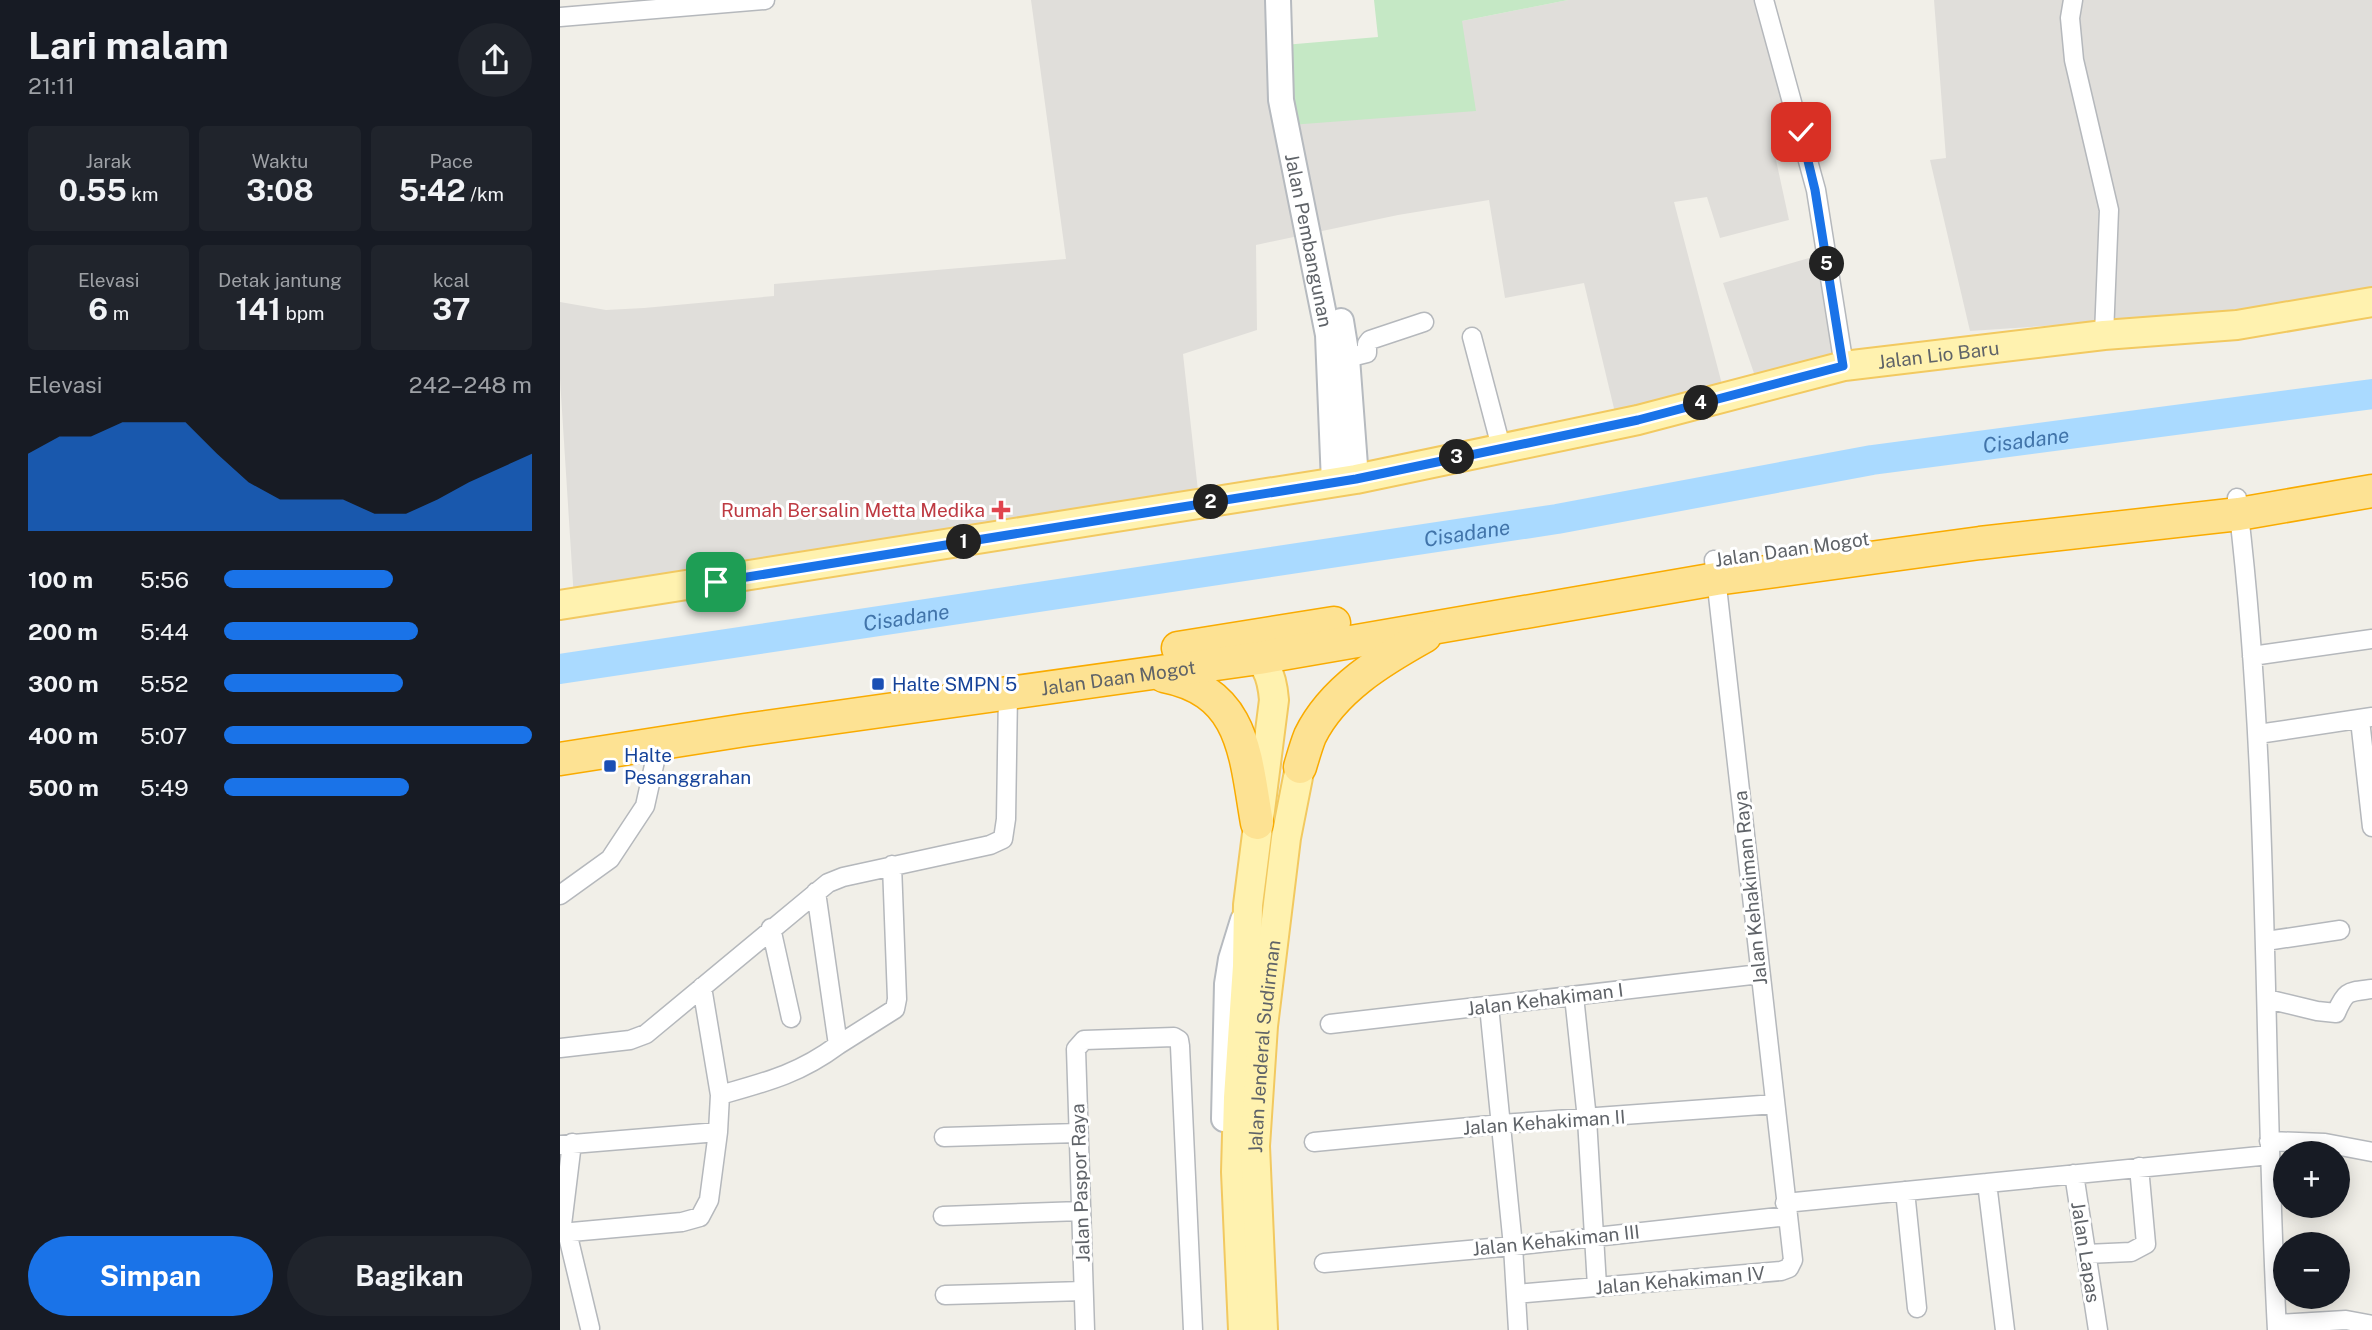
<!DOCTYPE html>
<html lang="id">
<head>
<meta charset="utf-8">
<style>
  body { margin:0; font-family:"Public Sans",sans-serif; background:#20242c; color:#f1f3f6; height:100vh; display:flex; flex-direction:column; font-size:26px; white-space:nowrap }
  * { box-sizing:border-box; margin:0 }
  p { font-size:23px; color:#9ea1a6 }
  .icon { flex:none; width:38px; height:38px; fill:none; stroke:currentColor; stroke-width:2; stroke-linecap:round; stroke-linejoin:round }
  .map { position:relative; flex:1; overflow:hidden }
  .panel { display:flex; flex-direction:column; background:#171b24; width:560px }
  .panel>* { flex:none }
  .tools { position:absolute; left:1713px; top:1141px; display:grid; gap:14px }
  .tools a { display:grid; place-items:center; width:77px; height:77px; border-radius:50%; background:#171b24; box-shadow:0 4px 18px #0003; font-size:35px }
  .pin { position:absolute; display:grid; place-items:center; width:60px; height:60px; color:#fff; margin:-30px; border-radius:14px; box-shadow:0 4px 10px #0006 }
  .km { position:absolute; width:35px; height:35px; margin:-18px; border-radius:50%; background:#222; color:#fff; font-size:19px; line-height:35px; text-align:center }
  .round { display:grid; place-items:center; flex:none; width:74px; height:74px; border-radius:37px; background:#20242c }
  .overview { display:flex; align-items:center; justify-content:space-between; height:119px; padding:0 28px }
  h1 { font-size:38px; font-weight:700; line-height:52px }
  .figures { display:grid; grid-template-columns:repeat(3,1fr); gap:10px; height:119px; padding:7px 28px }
  .figures div { display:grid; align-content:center; border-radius:7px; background:#20242c; text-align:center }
  .figures b { font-size:30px; font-weight:700 }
  .figures small { font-size:19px; font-weight:400 }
  .figures p { font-size:19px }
  .chart { height:196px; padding:14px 28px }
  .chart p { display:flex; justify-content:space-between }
  .chart svg { width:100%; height:126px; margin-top:7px; fill:#1a73e8; opacity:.7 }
  .cta { display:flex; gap:14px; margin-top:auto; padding:14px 28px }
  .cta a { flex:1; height:80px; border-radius:42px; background:#1a73e8; color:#fff; font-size:28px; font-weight:700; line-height:80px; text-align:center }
  .cta a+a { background:#20242c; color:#f1f3f6 }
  ul { padding:0 28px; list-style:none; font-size:23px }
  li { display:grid; grid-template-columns:112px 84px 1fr; align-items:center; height:52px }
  li i { height:18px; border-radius:9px; background:#1a73e8 }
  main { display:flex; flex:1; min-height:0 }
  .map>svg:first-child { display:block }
  .industrial { fill:#e0deda }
  .green { fill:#c5e8c5 }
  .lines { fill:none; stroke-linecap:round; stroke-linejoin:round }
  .river { stroke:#aadaff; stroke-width:30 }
  .street-casing { stroke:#b5b8bc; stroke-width:21 }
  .secondary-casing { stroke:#b6babf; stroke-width:28 }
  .primary-casing { stroke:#f2c960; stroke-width:32 }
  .highway-casing { stroke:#f9ab00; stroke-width:35 }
  .street { stroke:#fff; stroke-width:18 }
  .secondary { stroke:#fff; stroke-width:24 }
  .primary { stroke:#fff2af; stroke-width:28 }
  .highway { stroke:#fde293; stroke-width:32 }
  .route-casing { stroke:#fff; stroke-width:14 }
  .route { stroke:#1a73e8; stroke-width:9 }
  .health-dot { fill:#e0444e; stroke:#fff; stroke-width:2.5 }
  .transit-dot { fill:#1a4fb4; stroke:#fff; stroke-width:2.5 }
  .labels { text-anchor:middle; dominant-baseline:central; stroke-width:6; stroke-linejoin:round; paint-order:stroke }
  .street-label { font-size:19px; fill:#5f6368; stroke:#fff }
  .health-label { font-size:19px; fill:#be3a42; stroke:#fff; text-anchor:end }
  .transit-label { font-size:19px; fill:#164399; stroke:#fff; text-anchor:start }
  .water-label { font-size:21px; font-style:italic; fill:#4174aa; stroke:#fff }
</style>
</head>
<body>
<main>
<section class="panel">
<div class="overview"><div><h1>Lari malam</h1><p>21:11</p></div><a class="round"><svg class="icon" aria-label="share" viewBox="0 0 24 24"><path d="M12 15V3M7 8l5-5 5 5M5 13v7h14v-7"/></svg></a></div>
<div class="figures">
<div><p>Jarak</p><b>0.55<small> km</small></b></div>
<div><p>Waktu</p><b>3:08</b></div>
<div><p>Pace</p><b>5:42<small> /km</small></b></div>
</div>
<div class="figures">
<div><p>Elevasi</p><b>6<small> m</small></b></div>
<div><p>Detak jantung</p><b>141<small> bpm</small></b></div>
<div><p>kcal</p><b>37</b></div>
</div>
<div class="chart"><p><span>Elevasi</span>242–248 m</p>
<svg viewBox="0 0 160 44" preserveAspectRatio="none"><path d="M0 44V17L10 11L20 11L30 6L40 6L50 6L60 17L70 27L80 33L90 33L100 33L110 38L120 38L130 33L140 27L150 22L160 17V44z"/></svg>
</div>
<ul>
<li><b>100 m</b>5:56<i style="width:55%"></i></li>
<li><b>200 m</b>5:44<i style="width:63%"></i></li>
<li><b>300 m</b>5:52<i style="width:58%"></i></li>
<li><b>400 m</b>5:07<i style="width:100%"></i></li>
<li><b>500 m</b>5:49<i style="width:60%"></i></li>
</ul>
<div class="cta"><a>Simpan</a><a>Bagikan</a></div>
</section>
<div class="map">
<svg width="1812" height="1330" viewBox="0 0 1812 1330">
  <rect width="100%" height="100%" fill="#f1efe8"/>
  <path class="industrial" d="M 471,0 L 709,0 L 717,125 L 902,21 L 1008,0 L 1201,0 L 1234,153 L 1216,160 L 1229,220 L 1160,238 L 1147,197 L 1114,202 L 1163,388 L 1057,421 L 1024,283 L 945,298 L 929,200 L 838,215 L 696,245 L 697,330 L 623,354 L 639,500 L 14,599 L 0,379 L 0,302 L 46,310 L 84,308 L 214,296 L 214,284 L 506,259 Z
    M 1374,0 L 1812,0 L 1812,289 L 1707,311 L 1410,331 L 1370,160 L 1386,158 Z
    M 1256,256 L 1272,354 L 1197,382 L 1163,283 Z"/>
  <path class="green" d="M 814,0 L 1008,0 L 902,21 L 916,111 L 717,126 L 712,46 L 818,37 Z"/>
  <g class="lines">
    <path class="river" id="s1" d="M 0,669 L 997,519 L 1312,460 L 1812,394"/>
    <defs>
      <path id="street" d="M 1204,0 L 1256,190 L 1284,366
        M 1513,0 L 1510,18 L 1514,60 L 1549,210 L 1544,335
        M 0,17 L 205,0
        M 912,337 L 941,447
        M 787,358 L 807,353 L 807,344 L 810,340 L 864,322
        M 1677,498 C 1711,774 1702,1052 1717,1330
        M 1692,656 L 1812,639
        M 1800,720 L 1812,827
        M 1698,734 L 1812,717
        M 256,892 L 278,1045 L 335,1009 L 337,999 L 332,865
        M 0,895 L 50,859 L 85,806 L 99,743
        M 211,928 L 231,1018
        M 1706,941 L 1780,930
        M 1014,996 L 1027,1119 L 1037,1286
        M 1707,999 L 1757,1011 L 1776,1013 C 1786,990 1788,992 1812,989
        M 929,1006 L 953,1246 L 958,1330
        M 770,1024 L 1200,974
        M 0,1048 L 70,1040 L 86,1034 L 268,883 L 283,877 L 430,845 L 443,839 L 446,819 L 448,693
        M 160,1095 C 206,1082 239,1074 278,1045
        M 384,1137 L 518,1133
        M 1709,1141 L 1765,1143 L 1812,1152
        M 754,1142 L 941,1124 L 1215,1104
        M 0,1145 L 158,1132
        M 1514,1174 L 1538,1330
        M 1427,1183 L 1445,1330
        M 1345,1191 L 1357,1308
        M 1225,1203 L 1710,1155
        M 383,1216 L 521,1211
        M 7,1232 L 30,1328
        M 0,1233 L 122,1222 L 140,1217 L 149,1200 L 158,1132 L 160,1095 L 142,987
        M 1,1233 L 12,1143
        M 1526,1254 L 1571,1252 L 1586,1244 L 1579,1167
        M 764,1263 L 953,1246 L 1228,1216
        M 956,1294 L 1221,1271 L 1229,1268 L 1233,1260 L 1154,560
        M 385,1295 L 523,1291
        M 1717,1324 L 1786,1320 L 1812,1325
        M 525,1330 L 516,1049 L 524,1040 L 614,1037 L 619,1040 L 620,1046 L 633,1330"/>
      <g id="secondary">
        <path id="s2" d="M 718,0 L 721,100 L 768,335 L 774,483"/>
        <path d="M 781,321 L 787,358 L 796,479"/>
        <path d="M 664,1119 L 667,984 L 671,959 L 683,920"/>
      </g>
      <g id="primary">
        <path id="s3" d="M 0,605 L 796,479 L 1078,420 L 1284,366 L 1544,335 L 1677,325 L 1812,302"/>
        <path d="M 681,648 C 706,658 712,675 714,700 L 688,905 L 687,966 L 678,1098 L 676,1172 L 683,1330"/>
        <path id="s4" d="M 703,1330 L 695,1146 L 703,1026 L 726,838 L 740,767"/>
      </g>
      <g id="highway">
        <path d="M 618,648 L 774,623"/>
        <path d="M 604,676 C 685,692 685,755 697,823"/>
        <path id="s5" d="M 0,759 L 185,730 L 699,658 L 1156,579 L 1420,543 L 1679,514 L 1812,491"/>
        <path d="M 740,767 C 743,757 746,746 750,736 C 773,689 822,660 865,636"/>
      </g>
    </defs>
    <use href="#street" class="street-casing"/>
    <use href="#secondary" class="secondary-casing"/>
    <use href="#primary" class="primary-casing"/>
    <use href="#highway" class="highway-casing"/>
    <use href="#street" class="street"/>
    <use href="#secondary" class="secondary"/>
    <use href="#primary" class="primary"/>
    <use href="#highway" class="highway"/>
  </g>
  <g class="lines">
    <defs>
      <path id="route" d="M 156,582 L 796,479 L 1078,420 L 1283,366 L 1255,190 L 1241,132"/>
    </defs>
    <use href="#route" class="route-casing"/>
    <use href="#route" class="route"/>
  </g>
  <path class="health-dot" d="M437.5 499.5h7v7h7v7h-7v7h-7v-7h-7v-7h7z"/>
  <g class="transit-dot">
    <rect x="311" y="677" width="14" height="14" rx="3.5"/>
    <rect x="43" y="759" width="14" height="14" rx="3.5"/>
  </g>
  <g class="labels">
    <g class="street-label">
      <text stroke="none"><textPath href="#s2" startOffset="243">Jalan Pembangunan</textPath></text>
      <text stroke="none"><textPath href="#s3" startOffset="1402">Jalan Lio Baru</textPath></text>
      <text transform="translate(1232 549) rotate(-8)">Jalan Daan Mogot</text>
      <text stroke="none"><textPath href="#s5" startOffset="564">Jalan Daan Mogot</textPath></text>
      <text transform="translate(1190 888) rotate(-96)">Jalan Kehakiman Raya</text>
      <text transform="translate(985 999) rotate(-7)">Jalan Kehakiman I</text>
      <text stroke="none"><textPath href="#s4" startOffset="284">Jalan Jenderal Sudirman</textPath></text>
      <text transform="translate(984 1122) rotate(-4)">Jalan Kehakiman II</text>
      <text transform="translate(520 1183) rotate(-92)">Jalan Paspor Raya</text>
      <text transform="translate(996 1240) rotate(-6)">Jalan Kehakiman III</text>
      <text transform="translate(1526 1252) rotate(81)">Jalan Lapas</text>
      <text transform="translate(1120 1280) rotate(-5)">Jalan Kehakiman IV</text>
    </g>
    <g class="health-label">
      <text x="425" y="510">Rumah Bersalin Metta Medika</text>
    </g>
    <g class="transit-label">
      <text x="332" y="684">Halte SMPN 5</text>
      <text x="64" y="755">Halte<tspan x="64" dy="22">Pesanggrahan</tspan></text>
    </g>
    <g class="water-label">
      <text stroke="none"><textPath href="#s1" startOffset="1484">Cisadane</textPath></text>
      <text stroke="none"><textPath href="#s1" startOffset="917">Cisadane</textPath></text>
      <text stroke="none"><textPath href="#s1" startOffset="350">Cisadane</textPath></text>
    </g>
  </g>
</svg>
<div class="tools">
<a>+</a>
<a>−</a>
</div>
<div class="pin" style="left:156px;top:582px;background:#1e9e55"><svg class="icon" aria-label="arrive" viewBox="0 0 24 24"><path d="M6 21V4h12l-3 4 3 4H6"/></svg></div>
<div class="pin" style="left:1241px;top:132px;background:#d93025"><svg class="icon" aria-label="check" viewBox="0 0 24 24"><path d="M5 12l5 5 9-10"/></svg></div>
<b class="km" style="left:404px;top:542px">1</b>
<b class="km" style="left:651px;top:502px">2</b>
<b class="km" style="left:897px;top:457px">3</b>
<b class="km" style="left:1141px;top:403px">4</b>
<b class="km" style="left:1267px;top:264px">5</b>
</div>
</main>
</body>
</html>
